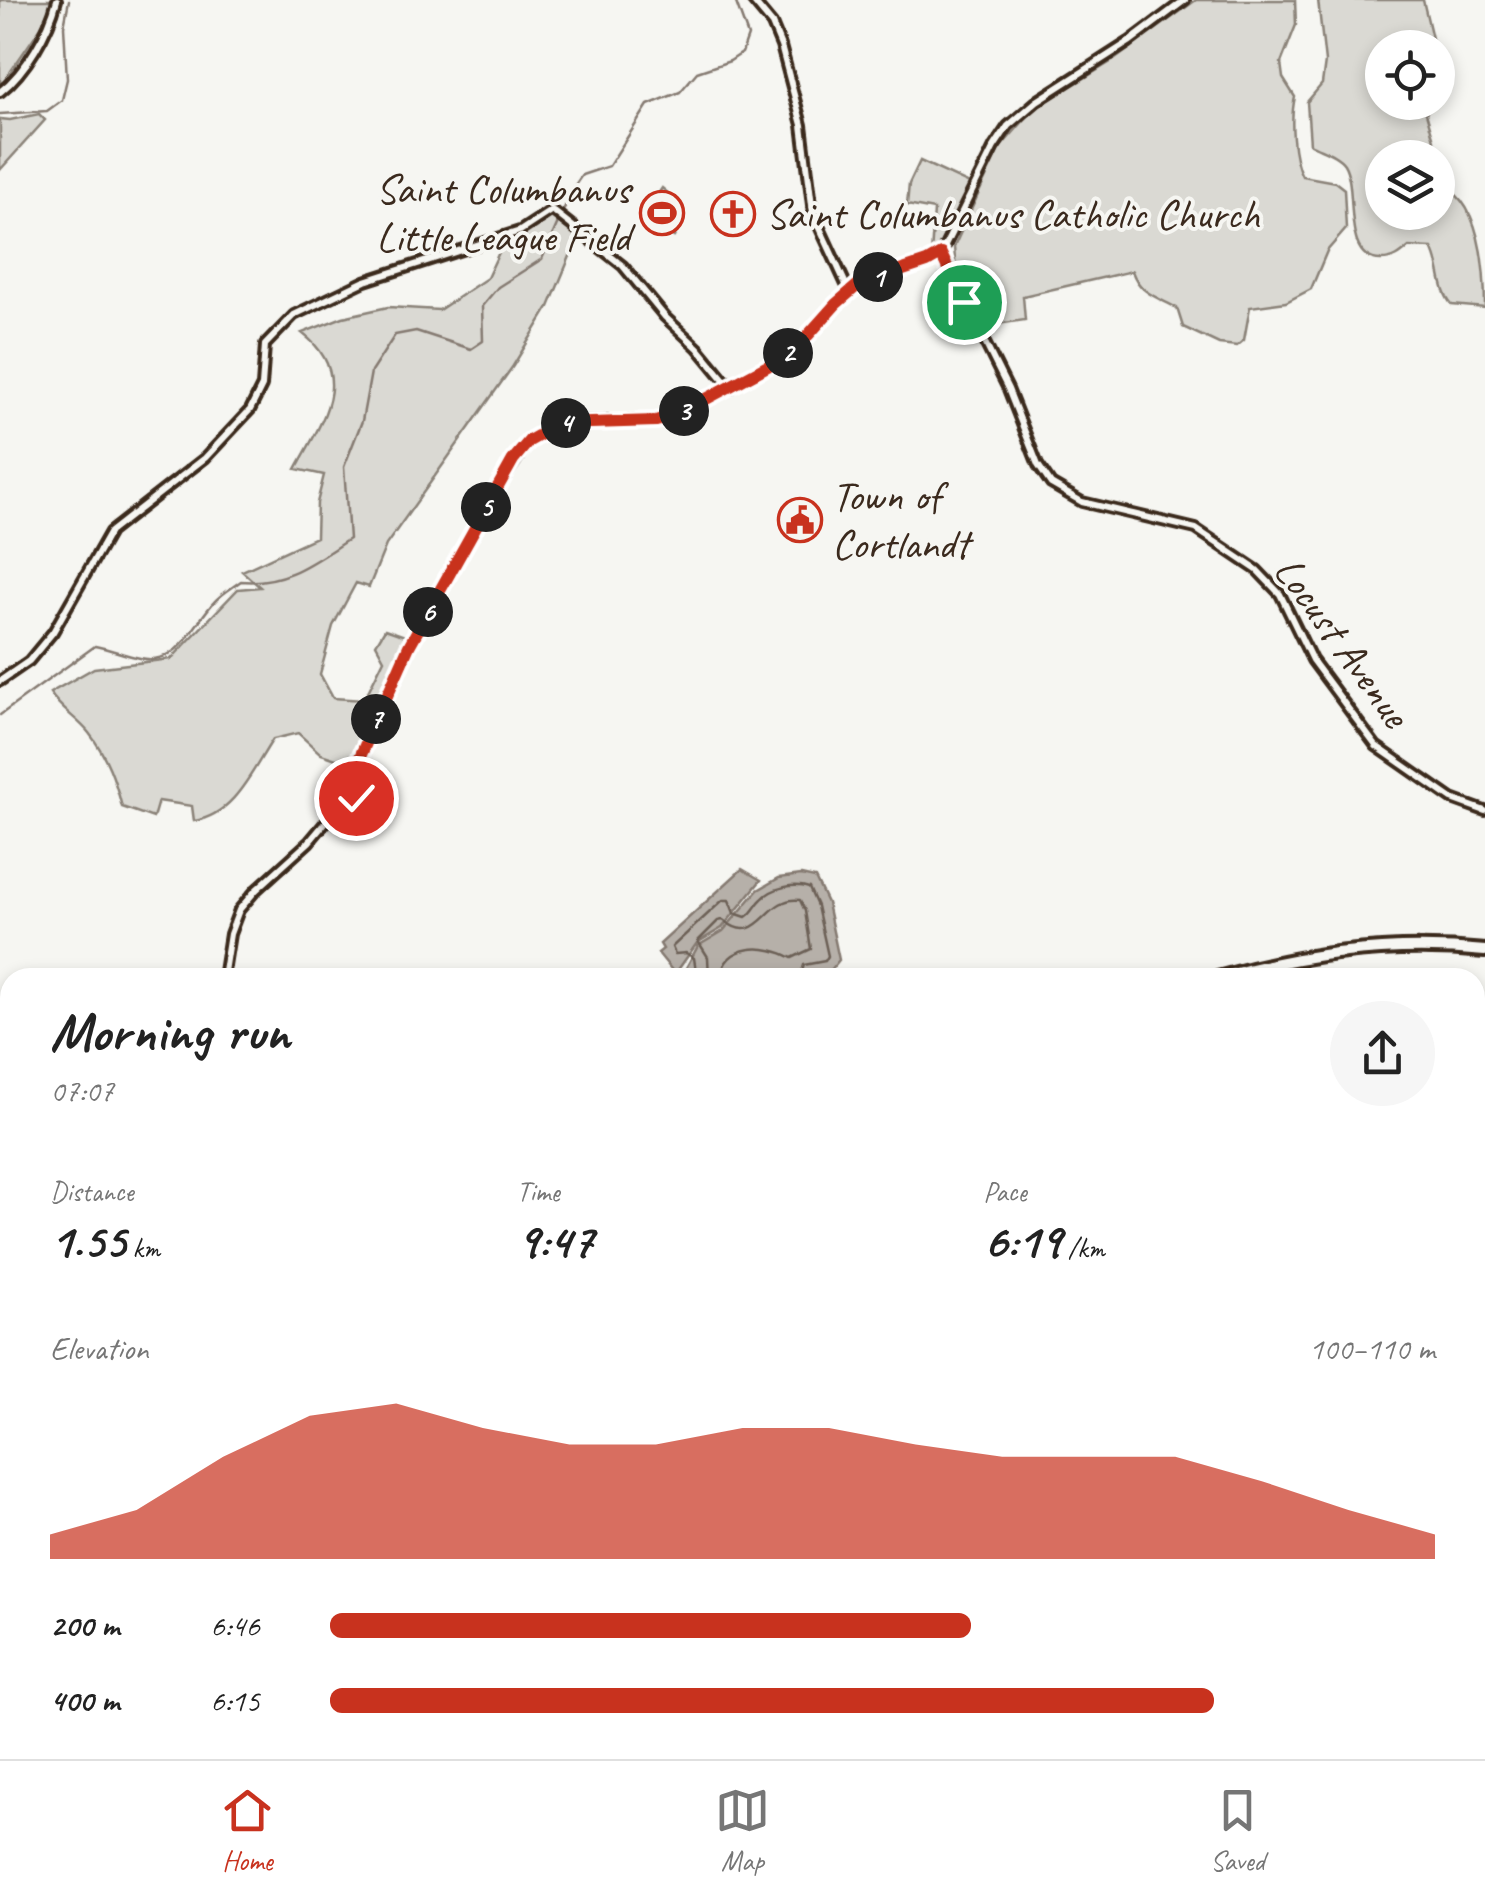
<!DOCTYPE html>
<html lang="en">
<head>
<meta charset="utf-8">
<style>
  body { margin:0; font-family:Caveat,sans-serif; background:#f6f6f6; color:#222; height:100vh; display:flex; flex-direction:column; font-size:38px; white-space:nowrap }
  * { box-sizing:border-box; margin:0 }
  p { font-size:32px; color:#767676 }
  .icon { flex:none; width:55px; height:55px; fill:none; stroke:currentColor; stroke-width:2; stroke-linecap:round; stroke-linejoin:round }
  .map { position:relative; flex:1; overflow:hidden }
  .sheet { position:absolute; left:0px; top:968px; width:1485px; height:792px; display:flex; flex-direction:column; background:#fff; border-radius:30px 30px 0 0; box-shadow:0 5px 15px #0003 }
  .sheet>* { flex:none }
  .controls { position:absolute; left:1365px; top:30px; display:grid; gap:20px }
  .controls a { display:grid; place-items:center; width:90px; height:90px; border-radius:50%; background:#fff; box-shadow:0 5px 15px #0003; font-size:50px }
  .pin { position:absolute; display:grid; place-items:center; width:85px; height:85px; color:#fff; margin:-42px; border:5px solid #fff; border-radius:50%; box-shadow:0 2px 10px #0007 }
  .km { position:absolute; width:50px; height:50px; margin:-25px; border-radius:50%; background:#222; color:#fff; font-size:28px; line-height:50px; text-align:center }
  .round { display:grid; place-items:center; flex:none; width:105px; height:105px; border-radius:52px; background:#f6f6f6 }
  .headline { display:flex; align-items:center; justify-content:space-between; height:170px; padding:0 50px }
  h1 { font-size:55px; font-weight:600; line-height:75px }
  .stats { display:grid; grid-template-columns:repeat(3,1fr); gap:15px; height:170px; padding:10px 50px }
  .stats div { display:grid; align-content:center }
  .stats b { font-size:50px; font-weight:600 }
  .stats small { font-size:28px; font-weight:400 }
  .stats p { font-size:28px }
  .chart { height:280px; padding:20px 50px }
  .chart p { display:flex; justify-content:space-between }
  .chart svg { width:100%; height:180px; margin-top:10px; fill:#c8321e; opacity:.7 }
  ul { padding:0 50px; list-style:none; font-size:32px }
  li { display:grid; grid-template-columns:160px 120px 1fr; align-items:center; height:75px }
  li i { height:25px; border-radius:12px; background:#c8321e }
  .dock { display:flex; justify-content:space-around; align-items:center; height:140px; border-top:2px solid #e0e0e0; background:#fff; font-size:28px; color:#767676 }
  .dock a { display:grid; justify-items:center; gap:5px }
  .dock .selected { color:#c8321e }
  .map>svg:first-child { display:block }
  .green { fill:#dad9d3; stroke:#8a8278; stroke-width:2.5 }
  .water { fill:#b6b0a9; stroke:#857a71; stroke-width:2.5 }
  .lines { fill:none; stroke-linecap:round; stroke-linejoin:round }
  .shore { stroke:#6c6056; stroke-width:2.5 }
  .stream { stroke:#857a71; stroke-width:2.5 }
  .canal { stroke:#b6b0a9; stroke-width:5 }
  .secondary-casing { stroke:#3b2a1e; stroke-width:14 }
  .primary-casing { stroke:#3b2a1e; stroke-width:15 }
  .highway-casing { stroke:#3b2a1e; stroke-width:18 }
  .secondary { stroke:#f6f6f2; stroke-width:6 }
  .primary { stroke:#f6f6f2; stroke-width:8 }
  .highway { stroke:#f6f6f2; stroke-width:10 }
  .route-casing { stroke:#fff; stroke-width:20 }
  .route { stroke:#c8321e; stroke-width:12 }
  .labels { text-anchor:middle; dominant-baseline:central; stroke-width:8; stroke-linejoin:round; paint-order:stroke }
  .poi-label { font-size:42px; fill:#3b2a1e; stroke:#f6f6f2; text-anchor:start }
  .street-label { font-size:42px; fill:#3b2a1e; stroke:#f6f6f2 }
</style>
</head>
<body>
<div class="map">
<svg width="1485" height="1759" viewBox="0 0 1485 1759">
  <rect width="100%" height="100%" fill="#f6f6f2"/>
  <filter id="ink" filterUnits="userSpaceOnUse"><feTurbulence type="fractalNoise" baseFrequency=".01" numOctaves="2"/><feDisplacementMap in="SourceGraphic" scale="20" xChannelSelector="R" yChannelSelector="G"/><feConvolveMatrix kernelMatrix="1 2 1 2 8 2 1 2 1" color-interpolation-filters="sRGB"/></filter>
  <g filter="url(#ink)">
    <path class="green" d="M 0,0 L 53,0 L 41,27 L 0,87 Z
      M 1196,0 L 1295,0 L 1296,25 L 1281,63 L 1283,78 L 1295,97 C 1290,118 1292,157 1302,176 L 1335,182 L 1344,189 L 1346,229 L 1327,251 L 1311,289 L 1286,302 L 1250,307 L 1244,340 L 1237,346 L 1219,344 L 1183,327 L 1177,308 C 1157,297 1140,294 1132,271 L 1023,296 L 1025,320 L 984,326 L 956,272 L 954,247 L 999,149 L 1034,109 L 1114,60 Z
      M 1318,0 L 1423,0 L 1434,47 L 1382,48 L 1382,102 L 1433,103 L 1426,113 L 1434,140 L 1418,148 L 1418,157 L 1382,158 L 1382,212 L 1438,212 L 1438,186 C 1481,194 1485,273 1485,308 L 1452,305 C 1438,289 1442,266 1432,248 L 1409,247 C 1400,255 1394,260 1381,260 C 1340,260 1359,189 1344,164 C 1337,154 1321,150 1310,144 L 1307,102 L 1322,84 L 1325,62 Z
      M 39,114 L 45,120 L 0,170 L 0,119 L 10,120 Z
      M 920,161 L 972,185 L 948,236 L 931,255 L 934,210 L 907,205 L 909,184 Z
      M 662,188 C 678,200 686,219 674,237 L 641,218 Z
      M 551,217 L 578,237 L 549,307 L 513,366 L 386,545 L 369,587 L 356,583 L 333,626 L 320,674 L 333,698 L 364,700 L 384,659 L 376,644 L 385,629 L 405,636 L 351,764 L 321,754 L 298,733 L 273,739 C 252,771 234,815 194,821 L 192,806 L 158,801 L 153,818 L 122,807 C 115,780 107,756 89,733 C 77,718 61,710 50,693 L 94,668 L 171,659 L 238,589 L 260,587 L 242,571 L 316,537 L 317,503 L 324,475 L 296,469 C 322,421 357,376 302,333 L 343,317 L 388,307 L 439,310 L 487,278 L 502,246 Z"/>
    <path class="water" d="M 742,869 L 761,880 L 722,928 L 697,943 L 675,974 L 658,953 L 663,949 L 660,944 Z
      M 801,875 L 815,878 L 827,903 L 839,960 L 831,970 L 798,978 L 780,977 L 772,972 L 745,972 L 741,977 L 688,977 L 686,968 L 698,946 L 723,931 L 758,890 L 779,878 Z"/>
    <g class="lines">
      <path class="shore" d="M 697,978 L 694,958 L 686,953 L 675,954 L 672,947 L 723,900 L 729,900 L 734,913 L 746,917 C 755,911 755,905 762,899 C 773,887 795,883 809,888 L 817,906 L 828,956 L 825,961 L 804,965 L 800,978
        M 709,978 L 708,957 L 698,941 L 718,921 L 723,920 C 761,950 764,895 800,900 L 805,911 L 811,949 L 792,958 C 768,944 724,942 721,978"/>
      <path class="stream" d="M 0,114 L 47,111 L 62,100 L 67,79 L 64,26 L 69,0
        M 0,715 L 95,646 C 111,649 124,655 140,658 C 180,667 193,623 216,600 C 223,593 233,587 241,581 C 285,585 313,562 349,539 L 344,467 L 362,421 L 371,372 L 395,335 L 416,331 L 471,349 L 483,341 L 482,306 L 498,287 L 542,259 L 573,188 L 582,175 L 609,166 L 648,105 L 680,92 L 697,72 L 730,61 L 742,53 L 748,36 L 735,0
        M 1475,1556 L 1485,1557"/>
      <path class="canal" d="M 357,1759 L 378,1750"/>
      <defs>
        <path id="secondary" d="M 752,0 L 772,24 L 781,46 L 802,125 L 813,213 L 849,291
          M 0,92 C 26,72 49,31 57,0
          M 941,254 L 1008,389 L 1038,465 L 1051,484 L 1082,502 L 1196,529 L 1257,570 L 1280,594 L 1312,660 L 1376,746 L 1452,799 L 1485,811
          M 0,681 L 29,661 L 53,632 L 110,532 L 205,458 L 250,410 L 262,386 L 265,345 L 294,315 L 365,281 L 520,231 L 552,210 L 623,266 L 665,317 L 698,348 L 731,388
          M 334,810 L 359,800
          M 223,978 L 230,934 L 239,910 L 256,890 L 309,842 L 330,817 L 348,784 L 409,646 L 496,490 L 529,441 L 559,424 L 576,421 L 656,421 L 683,412 L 779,360 L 802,342 L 836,304 L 858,285 L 920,264 L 941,254 L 994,147 L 1008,126 L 1037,101 L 1129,42 L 1185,0
          M 0,1425 L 10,1453
          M 0,1736 L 10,1708
          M 1391,1759 L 1394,1750"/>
        <path id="primary" d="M 1475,1391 L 1485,1390
          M 0,1720 L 10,1715
          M 1475,1746 L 1485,1744
          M 234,1750 L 234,1759
          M 751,1759 L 762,1750"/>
        <path id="highway" d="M 1218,978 C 1304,953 1396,942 1485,951
          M 0,1007 L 10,1013
          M 6,1036 L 10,1028 L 8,1022"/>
      </defs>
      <use href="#secondary" class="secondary-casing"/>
      <use href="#primary" class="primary-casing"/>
      <use href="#highway" class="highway-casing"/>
      <use href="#secondary" class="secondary"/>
      <use href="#primary" class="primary"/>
      <use href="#highway" class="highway"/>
    </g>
  </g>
  <g class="lines" filter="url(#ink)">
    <defs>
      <path id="route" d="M 356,798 L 348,790 L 348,784 L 409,646 L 513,460 L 529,441 L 559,424 L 656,421 L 682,412 L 779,360 L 802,342 L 836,304 L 858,285 L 927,262 L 941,254 L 964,302"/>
    </defs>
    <use href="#route" class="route-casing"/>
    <use href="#route" class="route"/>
  </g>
  <defs>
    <symbol id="stadium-ring" viewBox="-11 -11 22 22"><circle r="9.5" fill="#f6f6f2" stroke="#c8321e" stroke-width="1.5"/><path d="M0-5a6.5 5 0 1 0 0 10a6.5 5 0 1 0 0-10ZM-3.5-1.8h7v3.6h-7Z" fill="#c8321e"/></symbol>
    <symbol id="church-ring" viewBox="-11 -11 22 22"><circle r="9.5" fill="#f6f6f2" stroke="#c8321e" stroke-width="1.5"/><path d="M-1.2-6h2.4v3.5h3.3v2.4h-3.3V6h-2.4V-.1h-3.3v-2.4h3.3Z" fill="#c8321e"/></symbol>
    <symbol id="civic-ring" viewBox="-11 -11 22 22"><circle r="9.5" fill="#f6f6f2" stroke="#c8321e" stroke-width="1.5"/><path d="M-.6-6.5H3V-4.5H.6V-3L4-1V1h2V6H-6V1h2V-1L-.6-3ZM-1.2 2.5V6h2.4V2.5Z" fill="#c8321e"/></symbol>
  </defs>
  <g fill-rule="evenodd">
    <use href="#stadium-ring" x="637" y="188" width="50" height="50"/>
    <use href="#church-ring" x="708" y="189" width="50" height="50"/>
    <use href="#civic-ring" x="775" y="495" width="50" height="50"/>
  </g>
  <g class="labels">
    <g class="poi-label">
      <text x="630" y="189" text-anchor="end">Saint Columbanus<tspan x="630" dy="48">Little League Field</tspan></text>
      <text x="766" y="214">Saint Columbanus Catholic Church</text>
      <text x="832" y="496">Town of<tspan x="832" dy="48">Cortlandt</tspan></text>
    </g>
    <g class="street-label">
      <text transform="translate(1342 642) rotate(54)">Locust Avenue</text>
    </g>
  </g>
</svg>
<div class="controls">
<a><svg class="icon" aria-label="locate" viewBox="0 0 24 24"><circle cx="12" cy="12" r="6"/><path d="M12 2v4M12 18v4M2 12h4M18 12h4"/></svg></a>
<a><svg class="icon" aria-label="layers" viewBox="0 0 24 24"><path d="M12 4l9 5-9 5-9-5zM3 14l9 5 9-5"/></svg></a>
</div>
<div class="pin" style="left:964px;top:302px;background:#1e9e55"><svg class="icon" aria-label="arrive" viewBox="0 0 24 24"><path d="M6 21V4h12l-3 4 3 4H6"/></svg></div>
<div class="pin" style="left:356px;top:798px;background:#d93025"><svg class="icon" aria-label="check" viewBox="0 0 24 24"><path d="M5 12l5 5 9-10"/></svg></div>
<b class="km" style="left:878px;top:277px">1</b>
<b class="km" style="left:788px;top:353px">2</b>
<b class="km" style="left:684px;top:411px">3</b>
<b class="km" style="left:566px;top:423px">4</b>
<b class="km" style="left:486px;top:507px">5</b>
<b class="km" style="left:428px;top:612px">6</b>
<b class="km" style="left:376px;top:719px">7</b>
<section class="sheet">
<div class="headline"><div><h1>Morning run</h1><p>07:07</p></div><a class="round"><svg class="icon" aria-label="share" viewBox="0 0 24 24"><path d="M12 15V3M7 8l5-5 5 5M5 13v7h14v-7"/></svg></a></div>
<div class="stats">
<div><p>Distance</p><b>1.55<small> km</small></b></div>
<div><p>Time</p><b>9:47</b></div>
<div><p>Pace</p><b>6:19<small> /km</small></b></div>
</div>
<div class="chart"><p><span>Elevation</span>100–110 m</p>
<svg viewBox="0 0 160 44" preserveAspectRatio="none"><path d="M0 44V38L10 32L20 19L30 9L40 6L50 12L60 16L70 16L80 12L90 12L100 16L110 19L120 19L130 19L140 25L150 32L160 38V44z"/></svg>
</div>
<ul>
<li><b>200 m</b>6:46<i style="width:58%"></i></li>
<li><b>400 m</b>6:15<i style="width:80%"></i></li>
</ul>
</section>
</div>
<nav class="dock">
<a class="selected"><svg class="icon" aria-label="home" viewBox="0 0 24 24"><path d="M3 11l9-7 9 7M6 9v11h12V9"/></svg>Home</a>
<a><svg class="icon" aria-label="map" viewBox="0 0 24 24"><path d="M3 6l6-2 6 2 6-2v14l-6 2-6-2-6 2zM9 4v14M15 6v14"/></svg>Map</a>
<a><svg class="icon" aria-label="saved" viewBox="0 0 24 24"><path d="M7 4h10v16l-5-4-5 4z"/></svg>Saved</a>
</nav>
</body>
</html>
